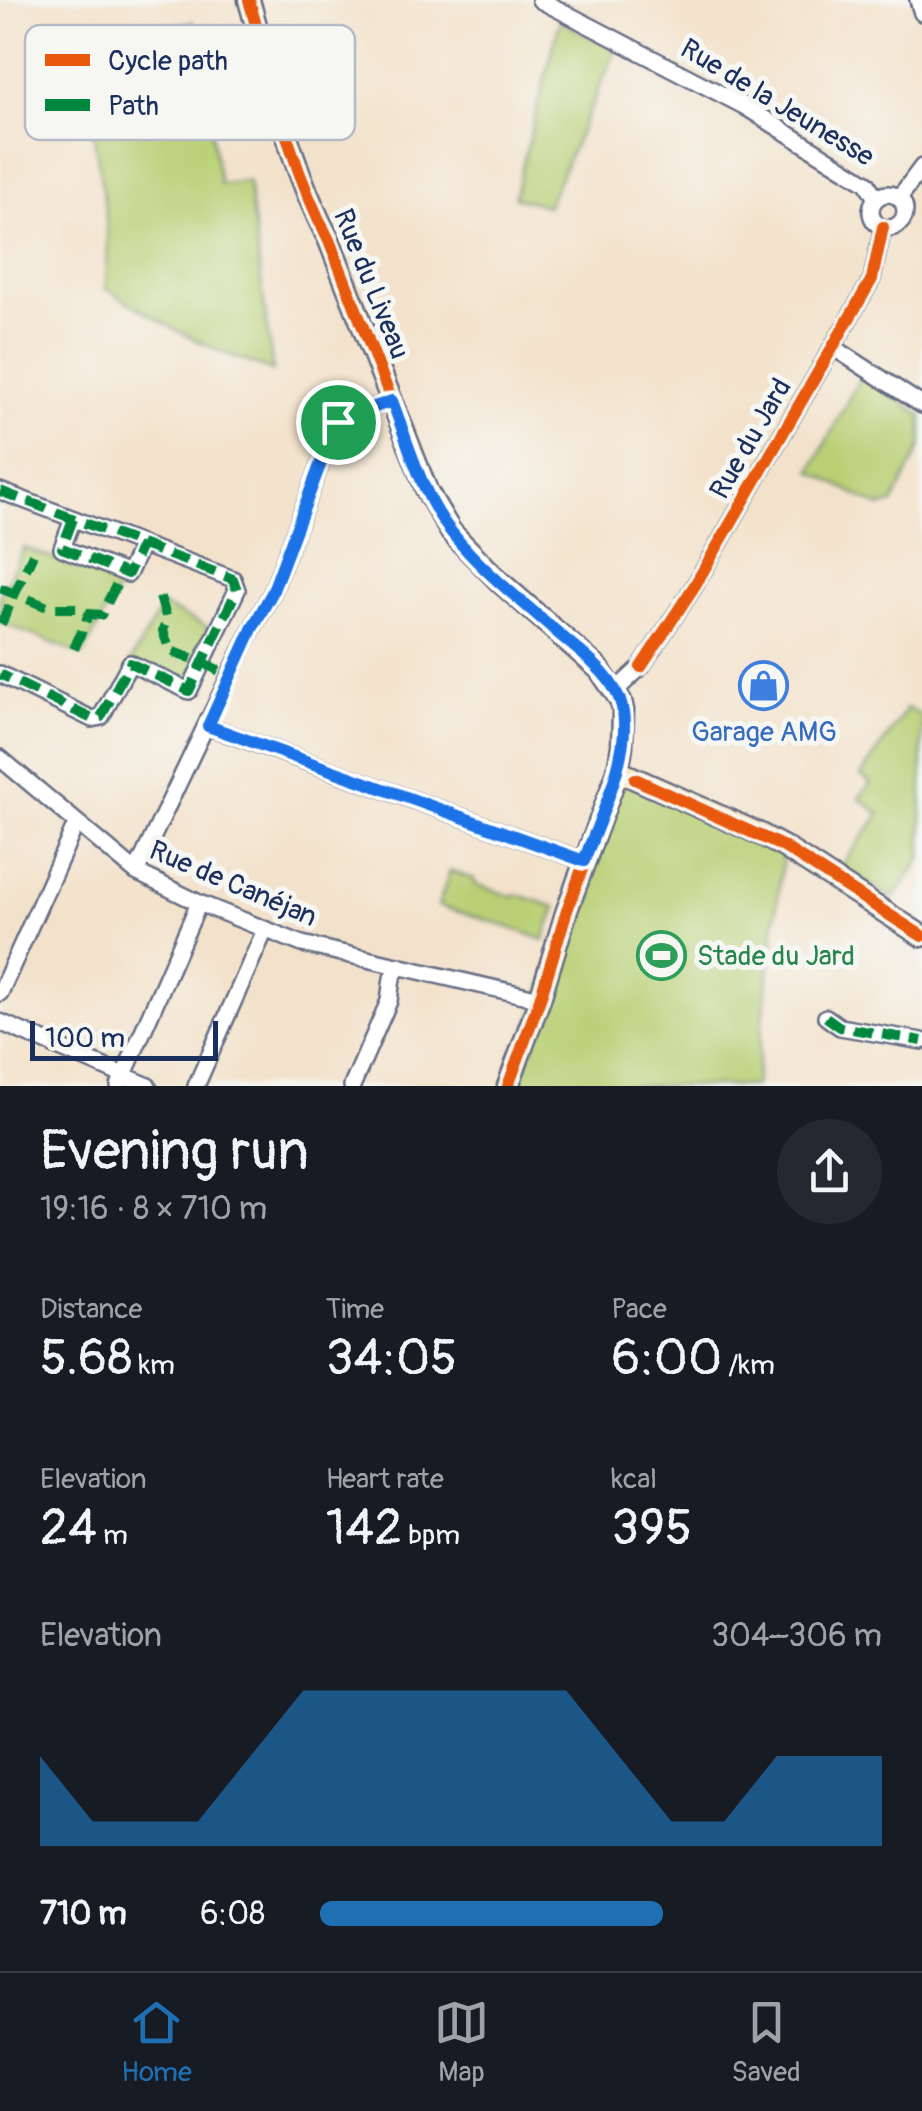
<!DOCTYPE html>
<html lang="en">
<head>
<meta charset="utf-8">
<style>
  body { margin:0; font-family:Pangolin,sans-serif; background:#242831; color:#f1f3f6; height:100vh; display:flex; flex-direction:column; font-size:38px; white-space:nowrap }
  * { box-sizing:border-box; margin:0 }
  p { font-size:32px; color:#9ea1a6 }
  .icon { flex:none; width:55px; height:55px; fill:none; stroke:currentColor; stroke-width:2; stroke-linecap:round; stroke-linejoin:round }
  .map { position:relative; height:1086px; overflow:hidden }
  .sheet { display:flex; flex-direction:column; background:#171b24; flex:1 }
  .sheet>* { flex:none }
  .scale { position:absolute; left:30px; bottom:25px; width:188px; box-sizing:border-box; padding-left:10px; border:5px solid #1b2f5e; border-top:0; font-size:28px; line-height:35px; white-space:nowrap; color:#1b2f5e; -webkit-text-stroke:8px #f6f6f2; paint-order:stroke }
  .pin { position:absolute; display:grid; place-items:center; width:85px; height:85px; color:#fff; margin:-42px; border:5px solid #fff; border-radius:50%; box-shadow:0 2px 10px #0007 }
  .round { display:grid; place-items:center; flex:none; width:105px; height:105px; border-radius:52px; background:#242831 }
  .summary { display:flex; align-items:center; justify-content:space-between; height:170px; padding:0 40px }
  h1 { font-size:55px; font-weight:600; line-height:75px }
  .figures { display:grid; grid-template-columns:repeat(3,1fr); gap:15px; height:170px; padding:10px 40px }
  .figures div { display:grid; align-content:center }
  .figures b { font-size:50px; font-weight:600 }
  .figures small { font-size:28px; font-weight:400 }
  .figures p { font-size:28px }
  .chart { height:280px; padding:20px 40px }
  .chart p { display:flex; justify-content:space-between }
  .chart svg { width:100%; height:180px; margin-top:10px; fill:#1f6fb2; opacity:.7 }
  ul { padding:0 40px; list-style:none; font-size:32px }
  li { display:grid; grid-template-columns:160px 120px 1fr; align-items:center; height:75px }
  li i { height:25px; border-radius:12px; background:#1f6fb2 }
  .menu { display:flex; justify-content:space-around; align-items:center; height:140px; border-top:2px solid #363941; background:#171b24; font-size:28px; color:#9ea1a6 }
  .menu a { display:grid; justify-items:center; gap:5px }
  .menu .active { color:#1f6fb2 }
  .map>svg:first-child { display:block }
  .green { fill:#b8cf73; stroke:#6a7f68; stroke-width:2.5 }
  .lines { fill:none; stroke-linecap:round; stroke-linejoin:round }
  .street-casing { stroke:#676e84; stroke-width:20 }
  .secondary-casing { stroke:#676e84; stroke-width:25 }
  .street { stroke:#fff; stroke-width:15 }
  .secondary { stroke:#fbe6c4; stroke-width:20 }
  .quiet { stroke:#00873e; stroke-width:10; stroke-dasharray:20 10; stroke-linecap:butt }
  .cycleway-casing { stroke:#f6f6f2; stroke-width:19 }
  .cycleway { stroke:#e8590c; stroke-width:12 }
  .route-casing { stroke:#fff; stroke-width:20 }
  .route { stroke:#1a73e8; stroke-width:12 }
  .labels { text-anchor:middle; dominant-baseline:central; stroke-width:10; stroke-linejoin:round; paint-order:stroke }
  .street-label { font-size:28px; fill:#1b2f5e; stroke:#f6f6f2 }
  .shop-label { font-size:28px; fill:#366cbe; stroke:#f6f6f2 }
  .leisure-label { font-size:28px; fill:#27864d; stroke:#f6f6f2; text-anchor:start }
  .key { fill:#f6f6f2; stroke:#b4bac6; stroke-width:2.5 }
  .key-label { font-size:28px; fill:#1b2f5e }
</style>
</head>
<body>
<div class="map">
<svg width="922" height="1086" viewBox="0 0 922 1086">
  <rect width="100%" height="100%" fill="#f6f6f2"/>
  <filter id="ink" filterUnits="userSpaceOnUse"><feTurbulence type="fractalNoise" baseFrequency=".01" numOctaves="2"/><feDisplacementMap in="SourceGraphic" scale="20" xChannelSelector="R" yChannelSelector="G"/><feConvolveMatrix kernelMatrix="1 2 1 2 8 2 1 2 1" color-interpolation-filters="sRGB"/></filter>
  <filter id="wash" filterUnits="userSpaceOnUse"><feTurbulence type="fractalNoise" baseFrequency=".0048" numOctaves="4" result="noise"/><feDisplacementMap in="SourceGraphic" scale="40" xChannelSelector="R" yChannelSelector="G"/><feGaussianBlur stdDeviation="2.25" result="paint"/><feColorMatrix in="noise" values="0 0 0 0 0 0 0 0 0 0 0 0 0 0 0 0 0 1.4 0 .05"/><feComposite in="paint" operator="in"/></filter>
  <g filter="url(#wash)">
    <rect width="100%" height="100%" fill="#f3e2cb"/>
    <path class="green" d="M 560,21 L 616,51 L 547,206 L 514,197 Z
      M 193,22 L 220,184 L 248,181 L 273,371 L 224,353 L 176,330 L 105,288 C 114,226 97,162 88,100 L 127,90 L 118,34 Z
      M 861,375 L 922,415 L 922,444 L 893,503 L 880,507 L 811,471 Z
      M 24,548 L 121,583 L 83,655 L 0,622 L 0,595 Z
      M 162,606 L 217,631 L 189,691 L 130,663 Z
      M 907,708 L 922,716 L 922,857 L 893,899 L 841,866 L 880,814 L 859,798 L 871,783 L 861,776 Z
      M 618,771 L 784,847 L 755,1086 L 508,1086 Z
      M 450,871 L 474,879 L 475,884 L 514,897 L 516,894 L 556,907 L 544,940 L 497,923 L 438,906 Z"/>
  </g>
  <g filter="url(#ink)">
    <g class="lines">
      <defs>
        <path id="street" d="M 540,0 L 744,106 L 867,183 L 876,199
          M 918,0 L 922,13
          M871 211a17 17 0 1 1 34 0a17 17 0 1 1-34 0Z
          M 899,198 L 922,167
          M 833,347 L 922,405
          M 0,491 L 233,579 L 237,590 L 189,691 L 130,663 L 101,717 L 92,719 L 0,674
          M 73,519 L 62,548 L 128,574 L 142,544
          M 614,692 L 641,667 L 695,585 L 872,279 L 883,227
          M 207,726 L 584,861
          M 0,758 L 136,872 L 199,903 L 302,944 L 540,999
          M 136,872 L 253,627 L 272,593 L 334,428 L 343,418 L 392,401
          M 0,993 L 76,824
          M 826,1017 L 840,1027 L 922,1041
          M 0,1022 L 148,1086
          M 119,1086 L 199,903
          M 196,1086 L 265,930
          M 352,1086 L 389,1001 L 392,978 L 399,966"/>
        <path id="secondary" d="M 249,0 C 272,82 289,164 329,240 L 427,491 L 451,532 L 500,582 L 599,669 L 621,701 L 623,710 L 622,746 L 618,771 L 566,913 L 540,999 L 508,1086
          M 618,771 L 760,834 L 784,847 L 922,936"/>
      </defs>
      <use href="#street" class="street-casing"/>
      <use href="#secondary" class="secondary-casing"/>
      <use href="#street" class="street"/>
      <use href="#secondary" class="secondary"/>
      <path class="quiet" d="M 0,491 L 233,579 L 237,590 L 189,691 L 130,663 L 101,717 L 92,719 L 0,674
        M 73,519 L 62,548 L 128,574 L 142,544
        M 0,588 L 50,608 L 77,608 L 89,614 L 101,615 L 123,572
        M 160,597 L 167,619 L 163,631 L 170,651 L 203,662 L 230,677
        M 1,624 L 33,554
        M 74,649 L 89,614
        M 826,1017 L 840,1027 L 922,1041"/>
      <defs>
        <path id="cycleway" d="M 249,0 C 272,82 289,164 329,240 L 427,491 L 451,532 L 500,582 L 599,669 L 621,701 L 623,710 L 622,746 L 618,771 L 566,913 L 540,999 L 508,1086
          M 641,667 L 695,585 L 872,279 L 883,227
          M 635,779 L 784,847 L 922,936"/>
      </defs>
      <use href="#cycleway" class="cycleway-casing"/>
      <use href="#cycleway" class="cycleway"/>
    </g>
  </g>
  <g class="lines" filter="url(#ink)">
    <defs>
      <path id="route" d="M 392,401 C 409,445 422,496 452,533 C 482,571 522,601 558,633 C 581,653 615,676 622,707 C 633,750 599,820 584,861 L 208,726 L 253,627 L 272,593 L 334,428 L 343,418 Z"/>
    </defs>
    <use href="#route" class="route-casing"/>
    <use href="#route" class="route"/>
  </g>
  <defs>
    <symbol id="shop-ring" viewBox="-11 -11 22 22"><circle r="9.5" fill="#f6f6f2" stroke="#3f7fe0" stroke-width="1.5"/><path d="M-5-2.5h2.3a2.7 3.5 0 0 1 5.4 0H5L5.5 6h-11ZM-1.5-2.5h3a1.5 2.3 0 0 0-3 0Z" fill="#3f7fe0"/></symbol>
    <symbol id="stadium-ring" viewBox="-11 -11 22 22"><circle r="9.5" fill="#f6f6f2" stroke="#2e9e5b" stroke-width="1.5"/><path d="M0-5a6.5 5 0 1 0 0 10a6.5 5 0 1 0 0-10ZM-3.5-1.8h7v3.6h-7Z" fill="#2e9e5b"/></symbol>
  </defs>
  <g fill-rule="evenodd">
    <use href="#shop-ring" x="736" y="658" width="55" height="55"/>
    <use href="#stadium-ring" x="634" y="928" width="55" height="55"/>
  </g>
  <g class="labels">
    <g class="street-label">
      <text transform="translate(777 103) rotate(31)">Rue de la Jeunesse</text>
      <text transform="translate(371 284) rotate(68)">Rue du Liveau</text>
      <text transform="translate(751 439) rotate(-60)">Rue du Jard</text>
      <text transform="translate(233 884) rotate(23)">Rue de Canéjan</text>
    </g>
    <g class="shop-label">
      <text x="764" y="732">Garage AMG</text>
    </g>
    <g class="leisure-label">
      <text x="697" y="956">Stade du Jard</text>
    </g>
  </g>
  <rect x="25" y="25" width="330" height="115" rx="15" class="key"/>
  <rect x="45" y="54" width="45" height="12" fill="#e8590c"/>
  <rect x="45" y="99" width="45" height="12" fill="#00873e"/>
  <g class="key-label">
    <text x="108" y="70">Cycle path</text>
    <text x="108" y="115">Path</text>
  </g>
</svg>
<div class="scale">100 m</div>
<div class="pin" style="left:338px;top:422px;background:#1e9e55"><svg class="icon" aria-label="arrive" viewBox="0 0 24 24"><path d="M6 21V4h12l-3 4 3 4H6"/></svg></div>
</div>
<section class="sheet">
<div class="summary"><div><h1>Evening run</h1><p>19:16 · 8 × 710 m</p></div><a class="round"><svg class="icon" aria-label="share" viewBox="0 0 24 24"><path d="M12 15V3M7 8l5-5 5 5M5 13v7h14v-7"/></svg></a></div>
<div class="figures">
<div><p>Distance</p><b>5.68<small> km</small></b></div>
<div><p>Time</p><b>34:05</b></div>
<div><p>Pace</p><b>6:00<small> /km</small></b></div>
</div>
<div class="figures">
<div><p>Elevation</p><b>24<small> m</small></b></div>
<div><p>Heart rate</p><b>142<small> bpm</small></b></div>
<div><p>kcal</p><b>395</b></div>
</div>
<div class="chart"><p><span>Elevation</span>304–306 m</p>
<svg viewBox="0 0 160 44" preserveAspectRatio="none"><path d="M0 44V22L10 38L20 38L30 38L40 22L50 6L60 6L70 6L80 6L90 6L100 6L110 22L120 38L130 38L140 22L150 22L160 22V44z"/></svg>
</div>
<ul>
<li><b>710 m</b>6:08<i style="width:61%"></i></li>
</ul>
</section>
<nav class="menu">
<a class="active"><svg class="icon" aria-label="home" viewBox="0 0 24 24"><path d="M3 11l9-7 9 7M6 9v11h12V9"/></svg>Home</a>
<a><svg class="icon" aria-label="map" viewBox="0 0 24 24"><path d="M3 6l6-2 6 2 6-2v14l-6 2-6-2-6 2zM9 4v14M15 6v14"/></svg>Map</a>
<a><svg class="icon" aria-label="saved" viewBox="0 0 24 24"><path d="M7 4h10v16l-5-4-5 4z"/></svg>Saved</a>
</nav>
</body>
</html>
